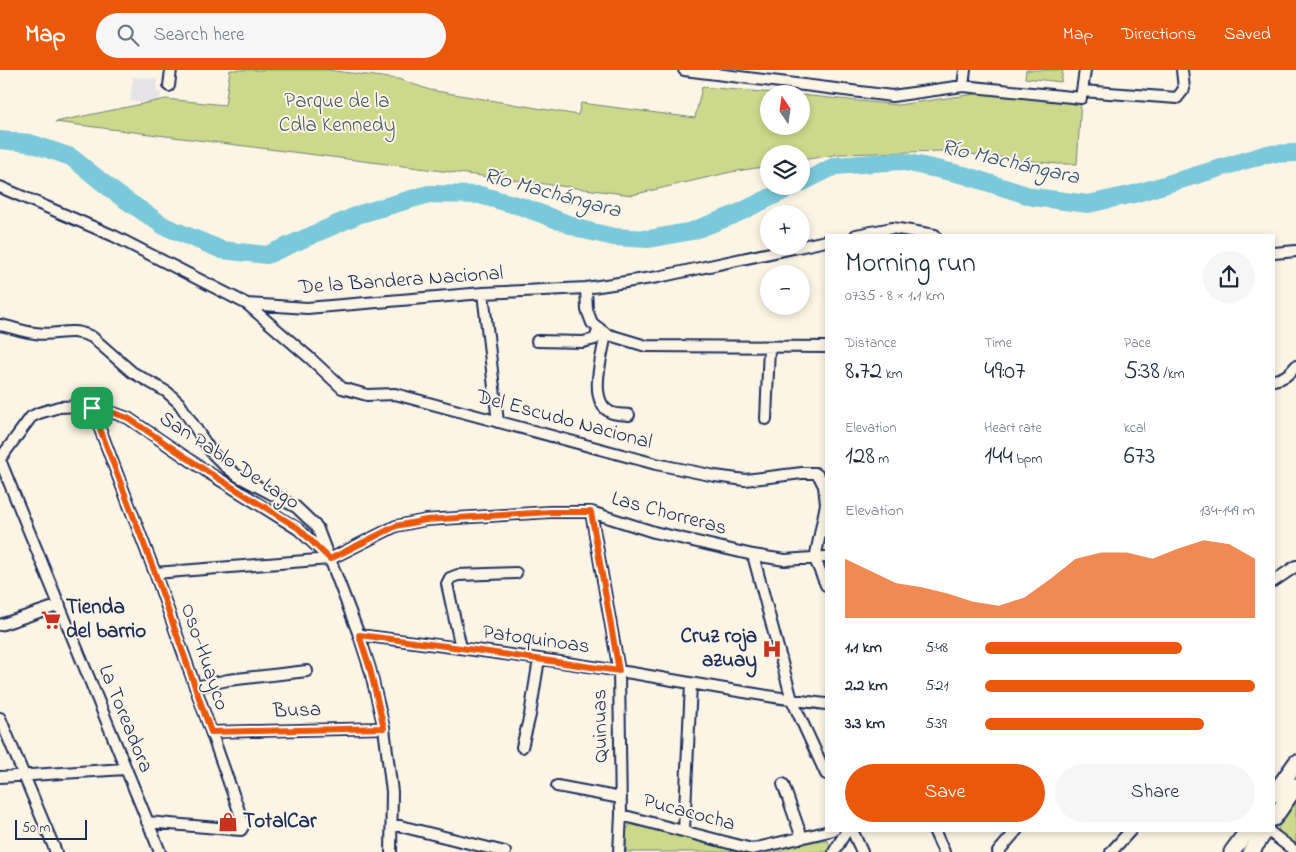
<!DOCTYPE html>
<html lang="en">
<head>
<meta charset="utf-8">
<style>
  body { margin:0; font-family:"Indie Flower",sans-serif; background:#f6f6f7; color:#1f2937; height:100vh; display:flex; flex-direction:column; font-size:19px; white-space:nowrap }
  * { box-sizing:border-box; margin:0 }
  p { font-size:16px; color:#747a83 }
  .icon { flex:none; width:28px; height:28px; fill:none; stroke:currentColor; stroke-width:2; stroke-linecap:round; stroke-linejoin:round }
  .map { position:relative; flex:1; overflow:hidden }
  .drawer { position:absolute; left:825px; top:164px; width:450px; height:598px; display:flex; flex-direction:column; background:#fff; border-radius:0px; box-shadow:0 2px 8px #0003 }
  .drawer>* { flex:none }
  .needle { width:32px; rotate:347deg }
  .fabs { position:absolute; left:760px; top:15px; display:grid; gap:10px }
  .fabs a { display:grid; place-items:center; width:50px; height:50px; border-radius:50%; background:#fff; box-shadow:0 2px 8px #0003; font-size:25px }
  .scale { position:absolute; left:15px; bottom:12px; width:72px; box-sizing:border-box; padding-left:5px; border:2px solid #1b2f5e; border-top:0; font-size:14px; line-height:18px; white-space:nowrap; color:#1b2f5e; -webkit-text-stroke:4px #fcf5e5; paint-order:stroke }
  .pin { position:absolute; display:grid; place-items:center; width:42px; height:42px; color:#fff; margin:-21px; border-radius:10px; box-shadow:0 2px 8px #0006 }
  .round { display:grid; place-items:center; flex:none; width:52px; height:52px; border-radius:26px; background:#f6f6f7 }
  .headline { display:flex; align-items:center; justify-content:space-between; height:85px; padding:0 20px }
  h1 { font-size:28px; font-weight:600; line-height:38px }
  .stats { display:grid; grid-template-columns:repeat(3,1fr); gap:8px; height:85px; padding:5px 20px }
  .stats div { display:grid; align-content:center }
  .stats b { font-size:25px; font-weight:600 }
  .stats small { font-size:14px; font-weight:400 }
  .stats p { font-size:14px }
  .chart { height:140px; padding:10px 20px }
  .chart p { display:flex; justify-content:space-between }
  .chart svg { width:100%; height:90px; margin-top:5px; fill:#ea580c; opacity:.7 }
  .button { display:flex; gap:10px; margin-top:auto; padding:10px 20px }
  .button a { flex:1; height:58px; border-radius:30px; background:#ea580c; color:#fff; font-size:20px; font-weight:600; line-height:58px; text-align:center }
  .button a+a { background:#f6f6f7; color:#1f2937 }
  ul { padding:0 20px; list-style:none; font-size:16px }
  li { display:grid; grid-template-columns:80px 60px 1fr; align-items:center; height:38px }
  li i { height:12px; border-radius:6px; background:#ea580c }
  header { display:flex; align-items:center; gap:30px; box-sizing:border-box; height:70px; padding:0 25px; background:#ea580c; color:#fff }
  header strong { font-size:24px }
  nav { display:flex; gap:28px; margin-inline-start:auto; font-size:18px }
  .search { width:350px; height:45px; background:#f6f6f7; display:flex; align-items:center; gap:12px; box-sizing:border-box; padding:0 18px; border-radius:28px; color:#747a83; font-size:19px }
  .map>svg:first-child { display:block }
  .built { fill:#e6e3e6 }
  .green { fill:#ccd88c; stroke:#748475 }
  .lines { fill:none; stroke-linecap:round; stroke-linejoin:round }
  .river { stroke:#7ac8d9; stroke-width:18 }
  .street-casing { stroke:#1b2f5e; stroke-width:14 }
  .secondary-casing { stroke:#1b2f5e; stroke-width:19 }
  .street { stroke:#fcf5e5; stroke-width:10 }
  .secondary { stroke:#fcf5e5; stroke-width:15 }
  .route-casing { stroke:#fff; stroke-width:10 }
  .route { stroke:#ea580c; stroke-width:6 }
  .labels { text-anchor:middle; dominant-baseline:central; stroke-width:4; stroke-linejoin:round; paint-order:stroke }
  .park-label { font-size:21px; fill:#47596a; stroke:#fcf5e5 }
  .street-label { font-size:21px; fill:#1b2f5e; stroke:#fcf5e5 }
  .poi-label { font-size:21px; font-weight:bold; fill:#1b2f5e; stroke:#fcf5e5; text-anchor:start }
  .water-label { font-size:22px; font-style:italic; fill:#33557d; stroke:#fcf5e5 }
</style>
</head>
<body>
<header>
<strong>Map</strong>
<div class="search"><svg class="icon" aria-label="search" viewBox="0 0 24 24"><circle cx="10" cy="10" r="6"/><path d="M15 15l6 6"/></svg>Search here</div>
<nav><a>Map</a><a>Directions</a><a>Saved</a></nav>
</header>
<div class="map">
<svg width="1296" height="782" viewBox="0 0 1296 782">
  <rect width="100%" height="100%" fill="#fcf5e5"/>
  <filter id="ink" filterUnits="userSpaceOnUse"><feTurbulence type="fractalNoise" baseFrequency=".02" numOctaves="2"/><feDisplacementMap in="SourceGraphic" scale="10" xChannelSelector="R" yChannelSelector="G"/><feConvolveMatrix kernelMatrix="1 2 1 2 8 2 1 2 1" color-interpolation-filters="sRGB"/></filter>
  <g filter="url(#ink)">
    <path class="built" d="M 133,7 L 157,9 L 156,22 L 161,23 L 159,34 L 130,31 Z"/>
    <path class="green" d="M 230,0 L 327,0 L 398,9 L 430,20 L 578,45 L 581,33 L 695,48 L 702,17 L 787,24 L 769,24 L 769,56 L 801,56 L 801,25 L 898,35 L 982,23 L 1081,31 L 1077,94 L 1058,94 L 942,81 L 841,84 L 801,90 L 801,84 L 769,84 L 769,96 L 731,102 L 632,125 L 55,52 L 166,29 L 225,35 Z
      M 1026,0 L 1063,0 L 1061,12 L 1025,8 Z
      M 1296,729 L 1296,775 L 1281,764 L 1278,758 L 1279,753 Z
      M 632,752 L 638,752 L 743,782 L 626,782 L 626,760 Z
      M 815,771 L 828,771 L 831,775 L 829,782 L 762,782 Z"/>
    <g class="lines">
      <path class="river" d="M 0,70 L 30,73 L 71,87 L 117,124 L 164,156 L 222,180 L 267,185 L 360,144 L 429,124 L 480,125 L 523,137 L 584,160 L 614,167 L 649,169 L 692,161 L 734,145 L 794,116
        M 801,113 L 835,96 L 900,91 L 964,105 L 1033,127 L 1088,134 L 1134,124 L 1267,84 L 1296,83"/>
      <defs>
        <path id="street" d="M 684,0 L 892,26 L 963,16 L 1081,28 L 1085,0
          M 169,16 L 171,0
          M 963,16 L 965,0
          M 1082,21 L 1177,28 L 1184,19 L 1182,0
          M 0,117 L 114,166 L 247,234 L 307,238 L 483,223 L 586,218 L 658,207 L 826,171
          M 856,165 L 892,158 L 935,165
          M 1274,183 L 1296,181
          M 586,218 L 587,240 L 592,253 L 606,264 L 646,276 L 826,277
          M 483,223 L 498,352
          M 247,234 L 311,289 L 342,318 L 367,325 L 395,324 L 656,394 L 715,406 L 745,410 L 802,403 L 815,403 L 819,406 L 824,416 L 826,434 L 815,489 L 826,515
          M 0,255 C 12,257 23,262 35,263 C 57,267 68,256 92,267 L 132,302 L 167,322 L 179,333 L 212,383 L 224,395 L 238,406 L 296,437 L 317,457 L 328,486
          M 606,264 C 603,283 587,330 610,342 C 615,345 623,344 629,345
          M 537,271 L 583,272 L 595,269 L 599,258
          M 1274,310 C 1284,309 1290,304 1296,296
          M 92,338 L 155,503 L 244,755 L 241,760 L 147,752
          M 766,349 L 769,277
          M 0,389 L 31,347 L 39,343 L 59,337 L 82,336 L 111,342 L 128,348 L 209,403 L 298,459 L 330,489 L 359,565 L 370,599 L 384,658 L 392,722 L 391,782
          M 0,390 L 160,782
          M 591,442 L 619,601 L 621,745 L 619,782
          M 753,485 L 792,630 L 826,704
          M 155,503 L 330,489 L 396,456 L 426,450 L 550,442 L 591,442 L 654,462 L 753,485 L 785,490 L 826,487
          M 1274,511 L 1296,496
          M 0,555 L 60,535
          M 359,565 C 446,576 533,587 619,601 C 688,612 757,626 826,634
          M 461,578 L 447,514 L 450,508 L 458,505 L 516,503
          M 195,617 L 228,610 L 307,601
          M 0,648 L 56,782
          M 211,662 L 384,658
          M 522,677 L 530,645 L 539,589
          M 0,707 L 125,699
          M 783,714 L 802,768
          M 557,716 L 621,728
          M 621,745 L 752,779 L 834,760
          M 392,754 L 505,782
          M 852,760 L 862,782
          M 934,760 L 944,782
          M 1267,760 L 1296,782
          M 684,761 L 691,614
          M 834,782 L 847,760
          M 998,782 L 1017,760
          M 1111,782 L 1131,760"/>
        <path id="secondary" d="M 1274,724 L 1296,693
          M 1274,748 L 1296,716
          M 1232,782 L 1248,760
          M 1251,782 L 1266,760"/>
      </defs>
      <use href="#street" class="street-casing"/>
      <use href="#secondary" class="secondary-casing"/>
      <use href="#street" class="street"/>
      <use href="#secondary" class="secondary"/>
    </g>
  </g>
  <g class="lines" filter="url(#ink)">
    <defs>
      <path id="route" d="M 92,338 L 111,342 L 128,348 L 208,402 L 298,458 L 330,489 L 396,456 L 426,450 L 550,442 L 591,442 L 619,601 L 461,578 L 359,565 L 370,599 L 384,658 L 211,662 L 155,503 Z"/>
    </defs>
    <use href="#route" class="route-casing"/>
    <use href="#route" class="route"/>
  </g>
  <defs>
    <symbol id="supermarket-bare" viewBox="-9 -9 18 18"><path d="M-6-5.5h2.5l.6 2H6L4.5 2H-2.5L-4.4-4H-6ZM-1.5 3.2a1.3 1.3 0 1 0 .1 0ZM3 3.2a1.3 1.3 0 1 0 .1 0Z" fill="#c8321e" stroke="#fcf5e5" stroke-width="2.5" paint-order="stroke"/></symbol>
    <symbol id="hospital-bare" viewBox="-9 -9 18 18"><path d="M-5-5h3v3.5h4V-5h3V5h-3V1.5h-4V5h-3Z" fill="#c8321e" stroke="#fcf5e5" stroke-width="2.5" paint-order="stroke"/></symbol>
    <symbol id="shop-bare" viewBox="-9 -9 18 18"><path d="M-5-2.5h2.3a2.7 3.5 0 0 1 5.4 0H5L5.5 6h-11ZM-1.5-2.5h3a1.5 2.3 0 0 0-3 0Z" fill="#c8321e" stroke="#fcf5e5" stroke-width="2.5" paint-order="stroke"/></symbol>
  </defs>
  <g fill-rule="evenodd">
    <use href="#supermarket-bare" x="37" y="536" width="28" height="28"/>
    <use href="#hospital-bare" x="758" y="565" width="28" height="28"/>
    <use href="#shop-bare" x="214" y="738" width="28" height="28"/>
  </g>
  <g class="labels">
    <g class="park-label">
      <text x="337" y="32">Parque de la<tspan x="337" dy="24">Cdla Kennedy</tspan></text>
    </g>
    <g class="street-label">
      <text transform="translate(401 211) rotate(-4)">De la Bandera Nacional</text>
      <text transform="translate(564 350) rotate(15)">Del Escudo Nacional</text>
      <text transform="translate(229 391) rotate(33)">San Pablo De Lago</text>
      <text transform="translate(669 444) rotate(15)">Las Chorreras</text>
      <text transform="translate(536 570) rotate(8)">Patoquinoas</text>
      <text transform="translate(204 587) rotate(71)">Oso-Huayco</text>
      <text transform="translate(297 641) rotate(-2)">Busa</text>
      <text transform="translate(125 649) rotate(68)">La Toreadora</text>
      <text transform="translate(601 656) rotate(-91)">Quinuas</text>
      <text transform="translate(689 743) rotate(15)">Pucacocha</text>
    </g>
    <g class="poi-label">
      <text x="66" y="538">Tienda<tspan x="66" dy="24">del barrio</tspan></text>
      <text x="757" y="567" text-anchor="end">Cruz roja<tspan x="757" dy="24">azuay</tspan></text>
      <text x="243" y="752">TotalCar</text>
    </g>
    <g class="water-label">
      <text transform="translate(1010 93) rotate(13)">Río Machángara</text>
      <text transform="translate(552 124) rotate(15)">Río Machángara</text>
    </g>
  </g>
</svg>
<div class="fabs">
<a><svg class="needle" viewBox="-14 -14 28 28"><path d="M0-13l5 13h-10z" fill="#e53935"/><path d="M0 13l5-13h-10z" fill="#747a83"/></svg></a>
<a><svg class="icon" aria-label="layers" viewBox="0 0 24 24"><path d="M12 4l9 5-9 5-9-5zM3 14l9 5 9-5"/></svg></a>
<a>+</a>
<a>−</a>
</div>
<div class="scale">50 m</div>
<div class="pin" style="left:92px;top:338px;background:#1e9e55"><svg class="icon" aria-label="arrive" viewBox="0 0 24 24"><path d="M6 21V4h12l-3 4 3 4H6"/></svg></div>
<section class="drawer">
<div class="headline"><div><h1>Morning run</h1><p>07:35 · 8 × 1.1 km</p></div><a class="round"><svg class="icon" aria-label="share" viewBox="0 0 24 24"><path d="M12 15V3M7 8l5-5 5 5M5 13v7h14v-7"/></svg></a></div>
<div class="stats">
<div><p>Distance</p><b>8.72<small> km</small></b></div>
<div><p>Time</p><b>49:07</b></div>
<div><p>Pace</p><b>5:38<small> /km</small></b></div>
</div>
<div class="stats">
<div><p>Elevation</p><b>128<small> m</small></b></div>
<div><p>Heart rate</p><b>144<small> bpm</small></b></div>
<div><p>kcal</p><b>673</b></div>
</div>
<div class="chart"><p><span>Elevation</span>134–149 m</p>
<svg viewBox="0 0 160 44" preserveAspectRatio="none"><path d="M0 44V15L10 21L20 27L30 29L40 32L50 36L60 38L70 34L80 25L90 15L100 12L110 12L120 15L130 10L140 6L150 8L160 15V44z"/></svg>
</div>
<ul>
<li><b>1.1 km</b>5:48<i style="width:73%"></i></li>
<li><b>2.2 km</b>5:21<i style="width:100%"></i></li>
<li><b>3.3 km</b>5:39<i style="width:81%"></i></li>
</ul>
<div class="button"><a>Save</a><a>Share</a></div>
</section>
</div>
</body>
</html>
